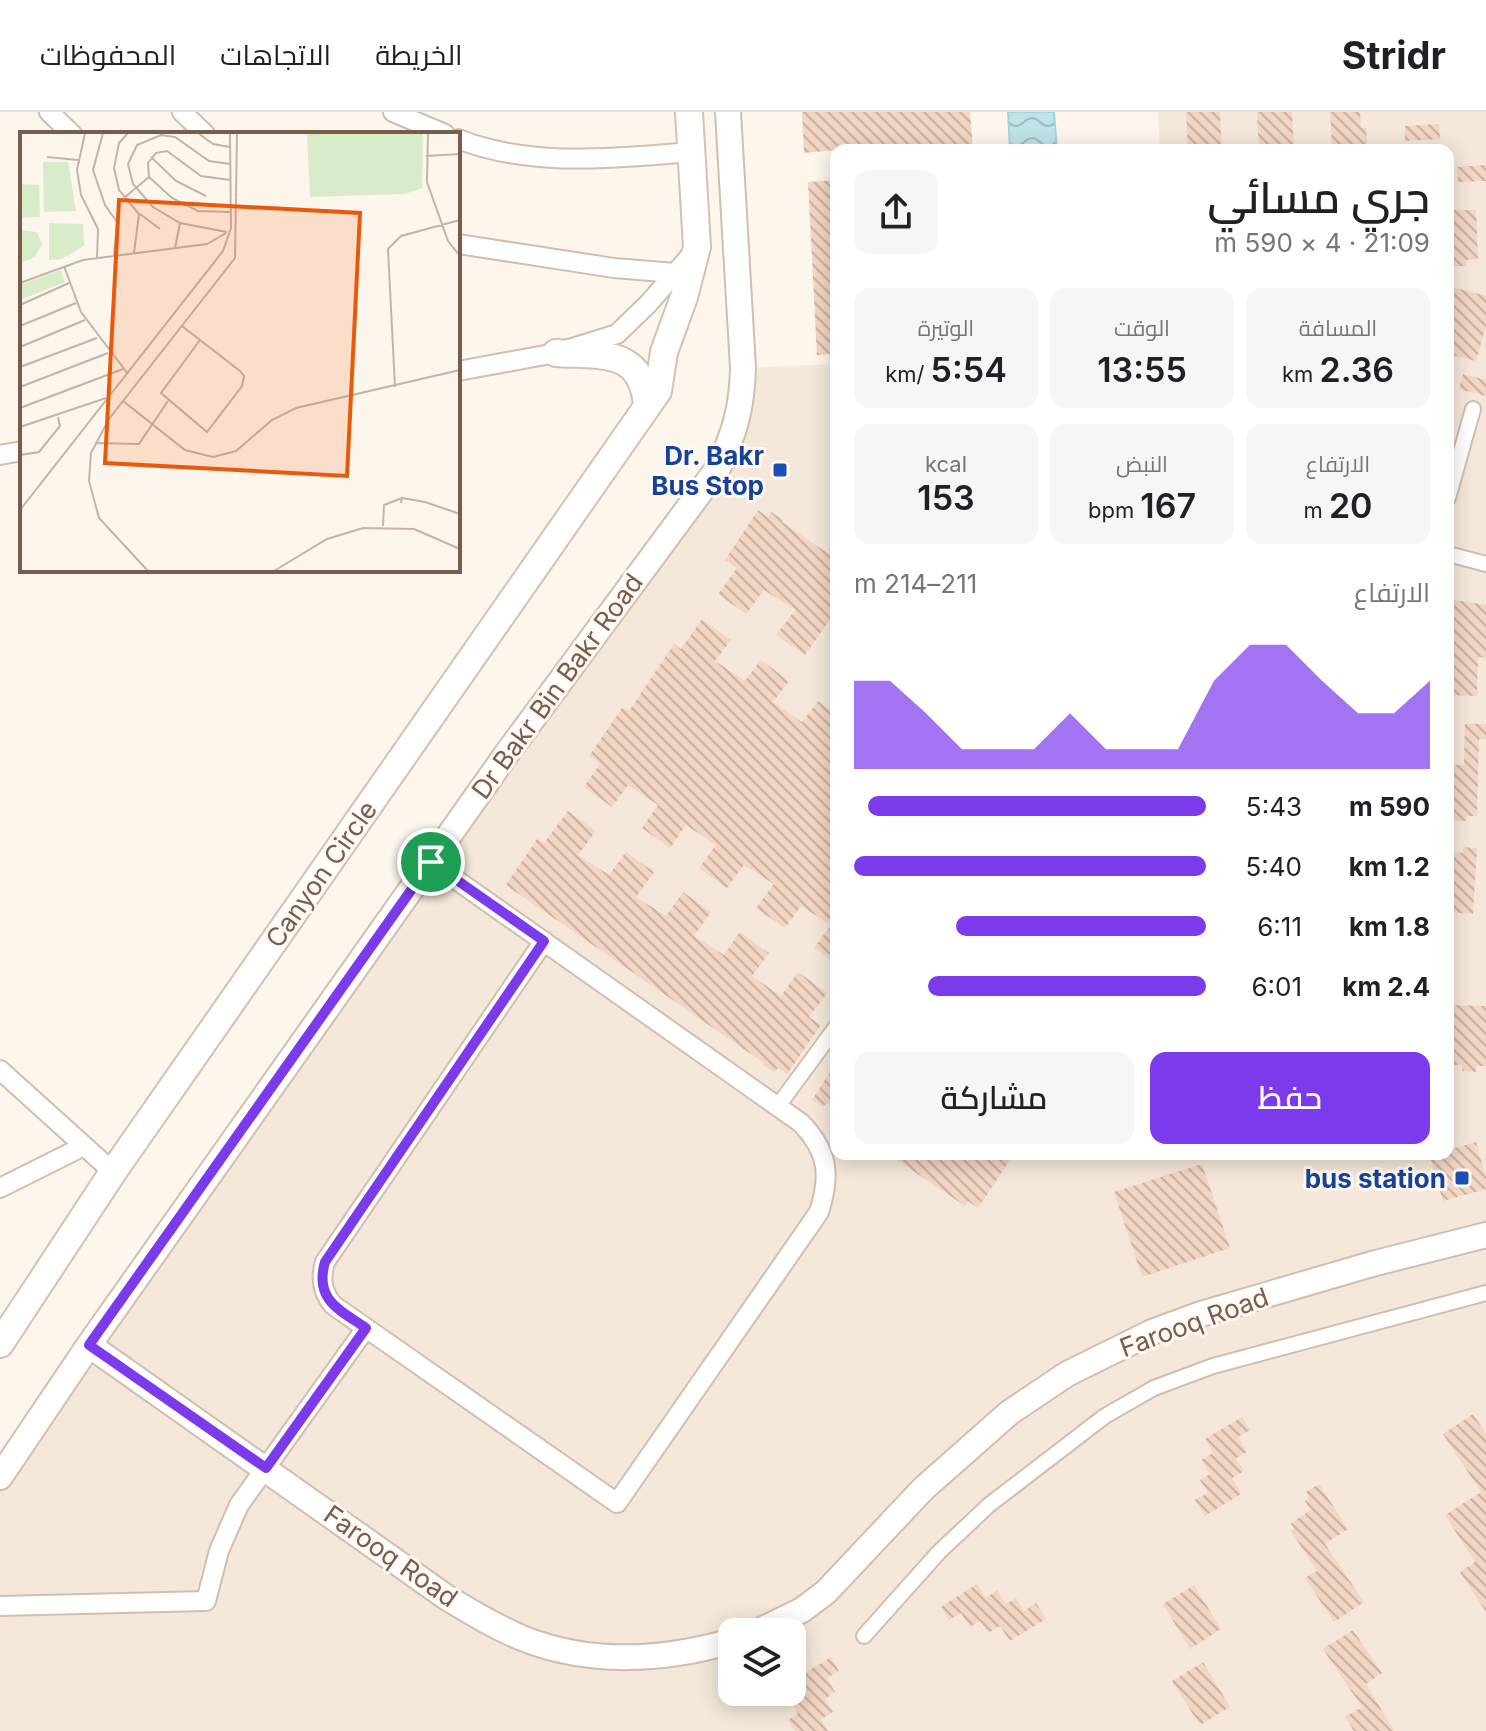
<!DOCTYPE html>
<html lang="ar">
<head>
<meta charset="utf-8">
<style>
  body { margin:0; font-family:Inter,Cairo,sans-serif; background:#f6f6f6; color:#202124; direction:rtl; height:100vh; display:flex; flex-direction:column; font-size:30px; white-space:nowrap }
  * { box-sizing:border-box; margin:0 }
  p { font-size:26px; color:#757577 }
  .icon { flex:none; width:44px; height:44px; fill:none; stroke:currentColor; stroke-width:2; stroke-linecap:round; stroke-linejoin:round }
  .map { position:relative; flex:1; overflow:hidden; direction:ltr }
  .panel { position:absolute; left:830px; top:32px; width:624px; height:1016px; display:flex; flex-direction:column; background:#fff; border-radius:16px; box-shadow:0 4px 20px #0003; direction:rtl }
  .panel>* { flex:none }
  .buttons { position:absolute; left:718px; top:1506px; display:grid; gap:16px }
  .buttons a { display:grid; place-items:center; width:88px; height:88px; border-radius:16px; background:#fff; box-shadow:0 4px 20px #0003; font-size:40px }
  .pin { position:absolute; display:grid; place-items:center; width:68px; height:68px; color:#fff; margin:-34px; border:4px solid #fff; border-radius:50%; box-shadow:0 2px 8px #0007 }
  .round { display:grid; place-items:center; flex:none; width:84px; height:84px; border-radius:16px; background:#f6f6f6 }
  .headline { display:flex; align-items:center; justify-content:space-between; height:136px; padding:0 24px }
  h1 { font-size:44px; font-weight:600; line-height:60px }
  .stats { display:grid; grid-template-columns:repeat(3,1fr); gap:12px; height:136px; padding:8px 24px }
  .stats div { display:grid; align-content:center; border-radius:16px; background:#f6f6f6; text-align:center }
  .stats b { font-size:34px; font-weight:600 }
  .stats small { font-size:22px; font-weight:400 }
  .stats p { font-size:22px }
  .chart { height:224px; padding:16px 24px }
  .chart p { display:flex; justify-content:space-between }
  .chart svg { width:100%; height:144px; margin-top:8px; fill:#7c3aed; opacity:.7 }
  .primary-button { display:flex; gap:16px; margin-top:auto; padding:16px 24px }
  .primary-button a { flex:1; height:92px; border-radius:16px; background:#7c3aed; color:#fff; font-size:32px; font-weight:600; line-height:92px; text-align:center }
  .primary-button a+a { background:#f6f6f6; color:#202124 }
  ul { padding:0 24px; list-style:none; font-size:26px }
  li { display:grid; grid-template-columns:128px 96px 1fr; align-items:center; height:60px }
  li i { height:20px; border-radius:10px; background:#7c3aed }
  header { display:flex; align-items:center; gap:48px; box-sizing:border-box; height:112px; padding:0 40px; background:#fff; border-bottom:2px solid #e0e0e0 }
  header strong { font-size:38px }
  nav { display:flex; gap:44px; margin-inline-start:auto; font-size:28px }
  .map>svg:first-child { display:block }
  .residential { fill:#f5e8da; fill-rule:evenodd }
  .water { fill:url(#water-waves); stroke:#a5d3da; stroke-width:2 }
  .building { fill:url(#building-back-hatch) }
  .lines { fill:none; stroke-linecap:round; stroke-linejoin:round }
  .pedestrian-casing { stroke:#d1beb0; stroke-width:18 }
  .minor-casing { stroke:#d1beb0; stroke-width:22 }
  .tertiary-casing { stroke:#d1beb0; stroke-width:28 }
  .secondary-casing { stroke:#d6c0b0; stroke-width:30 }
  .pedestrian { stroke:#fff; stroke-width:14 }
  .minor { stroke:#fff; stroke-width:18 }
  .tertiary { stroke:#fff; stroke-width:24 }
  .secondary { stroke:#fff; stroke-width:26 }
  .route-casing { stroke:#fff; stroke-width:16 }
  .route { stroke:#7c3aed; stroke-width:10 }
  .transit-dot { fill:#1a4fb4; stroke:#fffaf3; stroke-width:3 }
  .labels { text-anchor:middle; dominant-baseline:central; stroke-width:6; stroke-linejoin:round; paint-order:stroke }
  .transit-label { font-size:26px; font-weight:bold; fill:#164399; stroke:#fffaf3; text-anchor:end }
  .street-label { font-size:26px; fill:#7a5c4d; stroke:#fffaf3 }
  .inset-road { fill:none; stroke:#c5b3a7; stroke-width:2 }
  .view { fill:#e8590c; fill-opacity:0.15; stroke:#e8590c; stroke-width:4 }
  .inset-edge { fill:none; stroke:#7a5c4d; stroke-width:4 }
</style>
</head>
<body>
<header>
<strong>Stridr</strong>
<nav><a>الخريطة</a><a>الاتجاهات</a><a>المحفوظات</a></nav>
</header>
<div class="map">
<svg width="1486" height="1619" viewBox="0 0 1486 1619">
  <defs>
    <pattern id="water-waves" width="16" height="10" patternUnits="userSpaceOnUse" patternTransform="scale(2)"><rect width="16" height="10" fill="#bfe3e8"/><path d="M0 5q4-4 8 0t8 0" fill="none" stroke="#a0bbbe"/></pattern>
    <pattern id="building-back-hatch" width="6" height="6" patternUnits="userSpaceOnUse" patternTransform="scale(2)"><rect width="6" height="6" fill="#f3d5c3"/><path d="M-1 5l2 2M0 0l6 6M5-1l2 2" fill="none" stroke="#cab0a1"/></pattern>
  </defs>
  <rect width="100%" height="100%" fill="#fdf6ec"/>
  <path class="residential" d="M 1158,0 L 1486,0 L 1486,1619 L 0,1619 L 0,1372 L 722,358 L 747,256 L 836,252 L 836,1042 L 1448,1042 L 1448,38 L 1160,38 ZM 732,1520 L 792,1520 L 792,1580 L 732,1580 Z"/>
  <path class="water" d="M 1008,0 L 1054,0 L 1057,38 L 1010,38 Z"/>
  <path class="building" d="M 802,0 L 970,0 L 973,38 L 836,38 L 804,41 Z
    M 1186,0 L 1220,0 L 1222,38 L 1188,38 Z
    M 1257,0 L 1292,0 L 1294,36 L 1259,38 Z
    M 1330,0 L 1360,0 L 1361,16 L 1366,16 L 1367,32 L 1332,34 Z
    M 1439,12 L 1440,27 L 1405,29 L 1405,14 Z
    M 1486,53 L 1486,69 L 1458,70 L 1457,55 Z
    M 836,68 L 836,242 L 817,243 L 808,70 Z
    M 1449,98 L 1476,98 L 1478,147 L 1466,148 L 1466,154 L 1452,154 Z
    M 1448,174 L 1486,184 L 1486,214 L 1476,249 L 1448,242 Z
    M 1463,262 L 1486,268 L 1486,284 L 1459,277 Z
    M 758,398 L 768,405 L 771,400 L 783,408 L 782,410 L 836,447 L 836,514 L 829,509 L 805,543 L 776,523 L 795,498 L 764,478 L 746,502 L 718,482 L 737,456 L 725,448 Z
    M 1448,487 L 1486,493 L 1486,546 L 1478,545 L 1477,584 L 1448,583 Z
    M 702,507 L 731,528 L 715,549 L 745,569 L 761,548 L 789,569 L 773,590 L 802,610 L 818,589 L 836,602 L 836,852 L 814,836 L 831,813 L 801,794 L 785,816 L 756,796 L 774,772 L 744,753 L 727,776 L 699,756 L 716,733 L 686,713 L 670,736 L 642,716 L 658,693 L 628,673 L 612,695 L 584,675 L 600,652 L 589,644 L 623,595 L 629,599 L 674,532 L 681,537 Z
    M 1465,612 L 1486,612 L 1486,627 L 1479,627 L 1477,704 L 1466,704 L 1466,709 L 1451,709 L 1452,653 L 1464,653 Z
    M 568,699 L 596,719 L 578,743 L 609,763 L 626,740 L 654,760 L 636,785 L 666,804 L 683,780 L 711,800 L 694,824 L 724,843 L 740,820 L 769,841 L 752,864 L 781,884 L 798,860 L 827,881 L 809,905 L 821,913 L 787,962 L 778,956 L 774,960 L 763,953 L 764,951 L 506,773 L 537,727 L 544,731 Z
    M 1463,735 L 1477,736 L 1473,802 L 1448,800 L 1451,740 L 1463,741 Z
    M 1448,893 L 1486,894 L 1486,954 L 1476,954 L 1476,960 L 1462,959 L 1462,953 L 1448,953 Z
    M 836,951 L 836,997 L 827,991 L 823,995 L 812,988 Z
    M 1476,1030 L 1486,1065 L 1486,1077 L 1443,1089 L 1429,1042 L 1448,1042 L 1448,1038 Z
    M 888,1042 L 1014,1042 L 978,1096 L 968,1089 L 965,1094 Z
    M 1202,1052 L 1230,1136 L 1142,1165 L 1114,1080 Z
    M 1473,1302 L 1486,1322 L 1486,1500 L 1460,1460 L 1475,1450 L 1445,1403 L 1481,1380 L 1443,1322 Z
    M 1242,1305 L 1250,1318 L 1238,1325 L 1247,1340 L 1236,1346 L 1244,1359 L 1232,1366 L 1241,1382 L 1205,1404 L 1195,1388 L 1208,1381 L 1200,1368 L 1210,1362 L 1201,1348 L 1213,1341 L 1205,1327 Z
    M 1319,1372 L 1348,1417 L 1325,1432 L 1364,1490 L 1334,1510 L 1305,1466 L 1317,1459 L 1291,1419 L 1294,1417 L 1291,1411 L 1311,1398 L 1305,1389 L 1309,1386 L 1306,1380 Z
    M 977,1472 L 986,1486 L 997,1478 L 1006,1492 L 1016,1486 L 1024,1499 L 1036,1491 L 1046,1507 L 1010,1529 L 1000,1514 L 988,1521 L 980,1509 L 970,1515 L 961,1501 L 949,1508 L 941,1495 Z
    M 1194,1473 L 1221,1517 L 1190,1537 L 1163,1492 Z
    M 1353,1518 L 1382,1561 L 1366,1572 L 1394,1619 L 1354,1619 L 1345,1605 L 1362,1595 L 1323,1537 Z
    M 831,1545 L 839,1559 L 827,1566 L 835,1580 L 825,1587 L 833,1600 L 821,1607 L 828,1619 L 795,1619 L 788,1608 L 798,1602 L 790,1588 L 802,1581 L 793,1568 Z
    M 1203,1550 L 1230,1595 L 1200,1613 L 1172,1569 Z"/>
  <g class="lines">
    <defs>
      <path id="pedestrian" d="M 1448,386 L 1473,297
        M 1448,442 L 1486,452
        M 778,994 L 836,915
        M 864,1524 L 939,1440 L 989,1393 L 1105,1304 L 1154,1276 L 1213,1254 L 1486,1181"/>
      <path id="minor" d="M 49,0 L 72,22
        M 182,0 L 205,22
        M 393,0 L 445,22
        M 458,27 C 532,56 613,46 691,40
        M 458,132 L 614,156 L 675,161
        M 458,259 L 556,241 L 617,222 L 648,192 L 692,142
        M 0,343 L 22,339
        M 431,750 L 801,1011 C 828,1039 831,1063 819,1100 L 617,1391 L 333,1193 C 322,1180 320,1167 325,1150 L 544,829
        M 0,958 L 113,1060
        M 0,1076 L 84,1034
        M 0,1494 L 206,1489 L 219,1439 L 239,1393 L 366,1216"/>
      <path id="tertiary" d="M 89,1233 L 446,1485 C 471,1500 495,1515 522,1526 C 589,1553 663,1549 732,1529
        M 0,1365 L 89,1233 L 508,640 L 718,356 C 735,320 742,296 743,256 L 728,0
        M 757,1520 L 802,1498 L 826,1480 L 923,1377 L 1009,1301 L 1067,1262 L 1152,1220 L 1201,1202 L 1372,1152 L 1486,1123"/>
      <path id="secondary" d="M 556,241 C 602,244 643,236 647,295
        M 0,1232 L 113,1060 L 658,279 L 664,240 L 684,185 L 697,135 L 689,0"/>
    </defs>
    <use href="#pedestrian" class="pedestrian-casing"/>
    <use href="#minor" class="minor-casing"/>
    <use href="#tertiary" class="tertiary-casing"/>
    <use href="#secondary" class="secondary-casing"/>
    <use href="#pedestrian" class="pedestrian"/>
    <use href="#minor" class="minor"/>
    <use href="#tertiary" class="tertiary"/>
    <use href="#secondary" class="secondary"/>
  </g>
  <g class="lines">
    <defs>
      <path id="route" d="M 431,750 L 544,829 L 325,1150 C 314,1188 340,1198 366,1216 L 266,1356 L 89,1233 Z"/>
    </defs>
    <use href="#route" class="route-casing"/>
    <use href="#route" class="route"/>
  </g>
  <g class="transit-dot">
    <rect x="772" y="350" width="16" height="16" rx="4"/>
    <rect x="1454" y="1058" width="16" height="16" rx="4"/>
  </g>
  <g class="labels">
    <g class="transit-label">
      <text x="764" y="343">Dr. Bakr<tspan x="764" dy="30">Bus Stop</tspan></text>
      <text x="1446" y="1066">bus station</text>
    </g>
    <g class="street-label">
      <text transform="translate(557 574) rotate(-54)">Dr Bakr Bin Bakr Road</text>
      <text transform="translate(321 762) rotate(-55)">Canyon Circle</text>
      <text transform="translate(1194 1210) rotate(-20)">Farooq Road</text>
      <text transform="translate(391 1444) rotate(35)">Farooq Road</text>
    </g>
  </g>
  <g transform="translate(20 20)">
    <rect width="440" height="440" fill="#fdf6ec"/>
    <path d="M 23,30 L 48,30 L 56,79 L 24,80 ZM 41,138 L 45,150 L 0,168 L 0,153 Z" fill="#d8ecc9"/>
    <path d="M 287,1 L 403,1 L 402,56 L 385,62 L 290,65 Z" fill="#d8ecc9"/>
    <path d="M 0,52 L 19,53 L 20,85 L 0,86 ZM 29,91 L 63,92 L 64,114 L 42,127 L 29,128 ZM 0,98 L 17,100 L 22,112 L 15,125 L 0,131 Z" fill="#d8ecc9"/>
    <path class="inset-road" d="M 65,1 L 57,38 L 61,63 L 78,97 L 77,126M 83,1 L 73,38 L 85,73 L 97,90 L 94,124M 108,1 L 99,11 L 94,36 L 99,58 L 119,82 L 114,121M 178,1 L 193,12 L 210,15M 408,1 L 407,50 L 428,109 L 440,124M 406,24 L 440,22M 27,25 L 58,28M 131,25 L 156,49 L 186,64M 210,48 L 181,44 L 147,19 L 136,21 L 128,31 L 129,45 L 152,66 L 178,79 L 211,80M 104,66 L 129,45M 120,82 L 140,97M 207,100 L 160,91 L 133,75 L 113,52 L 108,32 L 117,13 L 141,3 L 155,5 L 189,29 L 210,32M 155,116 L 160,91M 44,134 L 61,180 L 108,242M 0,151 L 63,128 L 187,112 L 206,101M 0,173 L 49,151M 0,194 L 56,171M 162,194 L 180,208 L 220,239 L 224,244 L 222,254 L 187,300 L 141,261 L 180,208M 0,215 L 65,188M 0,235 L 77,206M 0,255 L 88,221M 375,255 L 368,117 L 381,104 L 440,88M 103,269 L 165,318 L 193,325 L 216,319 L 252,288 L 276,276 L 440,238M 0,276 L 103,237M 0,295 L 86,266M 75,311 L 119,312 L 148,269M 0,323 L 19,320 L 40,294 L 38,285M 381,371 L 382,366 L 405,370 L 440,382M 0,378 L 203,119 L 211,96 L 210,1M 363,394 L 364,373 L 382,366M 128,439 L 79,386 L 69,349 L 71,321 L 89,287 L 215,126 L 217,1M 254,439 L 307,407 L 343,396 L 394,397 L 440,417"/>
    <path class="view" d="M 99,68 L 340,81 L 327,344 L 85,331 Z"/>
    <rect width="440" height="440" class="inset-edge"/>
  </g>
</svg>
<div class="buttons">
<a><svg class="icon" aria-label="layers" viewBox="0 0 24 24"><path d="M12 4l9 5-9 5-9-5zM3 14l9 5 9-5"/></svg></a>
</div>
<div class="pin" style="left:431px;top:750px;background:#1e9e55"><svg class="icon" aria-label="arrive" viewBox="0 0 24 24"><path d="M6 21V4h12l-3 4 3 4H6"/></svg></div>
<section class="panel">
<div class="headline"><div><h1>جري مسائي</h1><p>21:09 · 4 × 590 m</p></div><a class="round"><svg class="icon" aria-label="share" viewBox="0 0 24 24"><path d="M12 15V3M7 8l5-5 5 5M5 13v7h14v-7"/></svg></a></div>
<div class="stats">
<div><p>المسافة</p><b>2.36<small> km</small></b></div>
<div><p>الوقت</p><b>13:55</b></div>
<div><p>الوتيرة</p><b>5:54<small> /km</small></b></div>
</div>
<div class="stats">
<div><p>الارتفاع</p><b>20<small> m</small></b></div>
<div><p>النبض</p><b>167<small> bpm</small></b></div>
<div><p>kcal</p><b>153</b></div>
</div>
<div class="chart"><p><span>الارتفاع</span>211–214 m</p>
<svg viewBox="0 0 160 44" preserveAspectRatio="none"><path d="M0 44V17L10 17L20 27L30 38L40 38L50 38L60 27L70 38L80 38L90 38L100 17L110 6L120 6L130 17L140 27L150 27L160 17V44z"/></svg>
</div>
<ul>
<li><b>590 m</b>5:43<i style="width:96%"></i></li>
<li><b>1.2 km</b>5:40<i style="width:100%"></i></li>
<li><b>1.8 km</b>6:11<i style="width:71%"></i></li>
<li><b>2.4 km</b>6:01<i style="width:79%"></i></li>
</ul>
<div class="primary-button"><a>حفظ</a><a>مشاركة</a></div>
</section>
</div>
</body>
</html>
